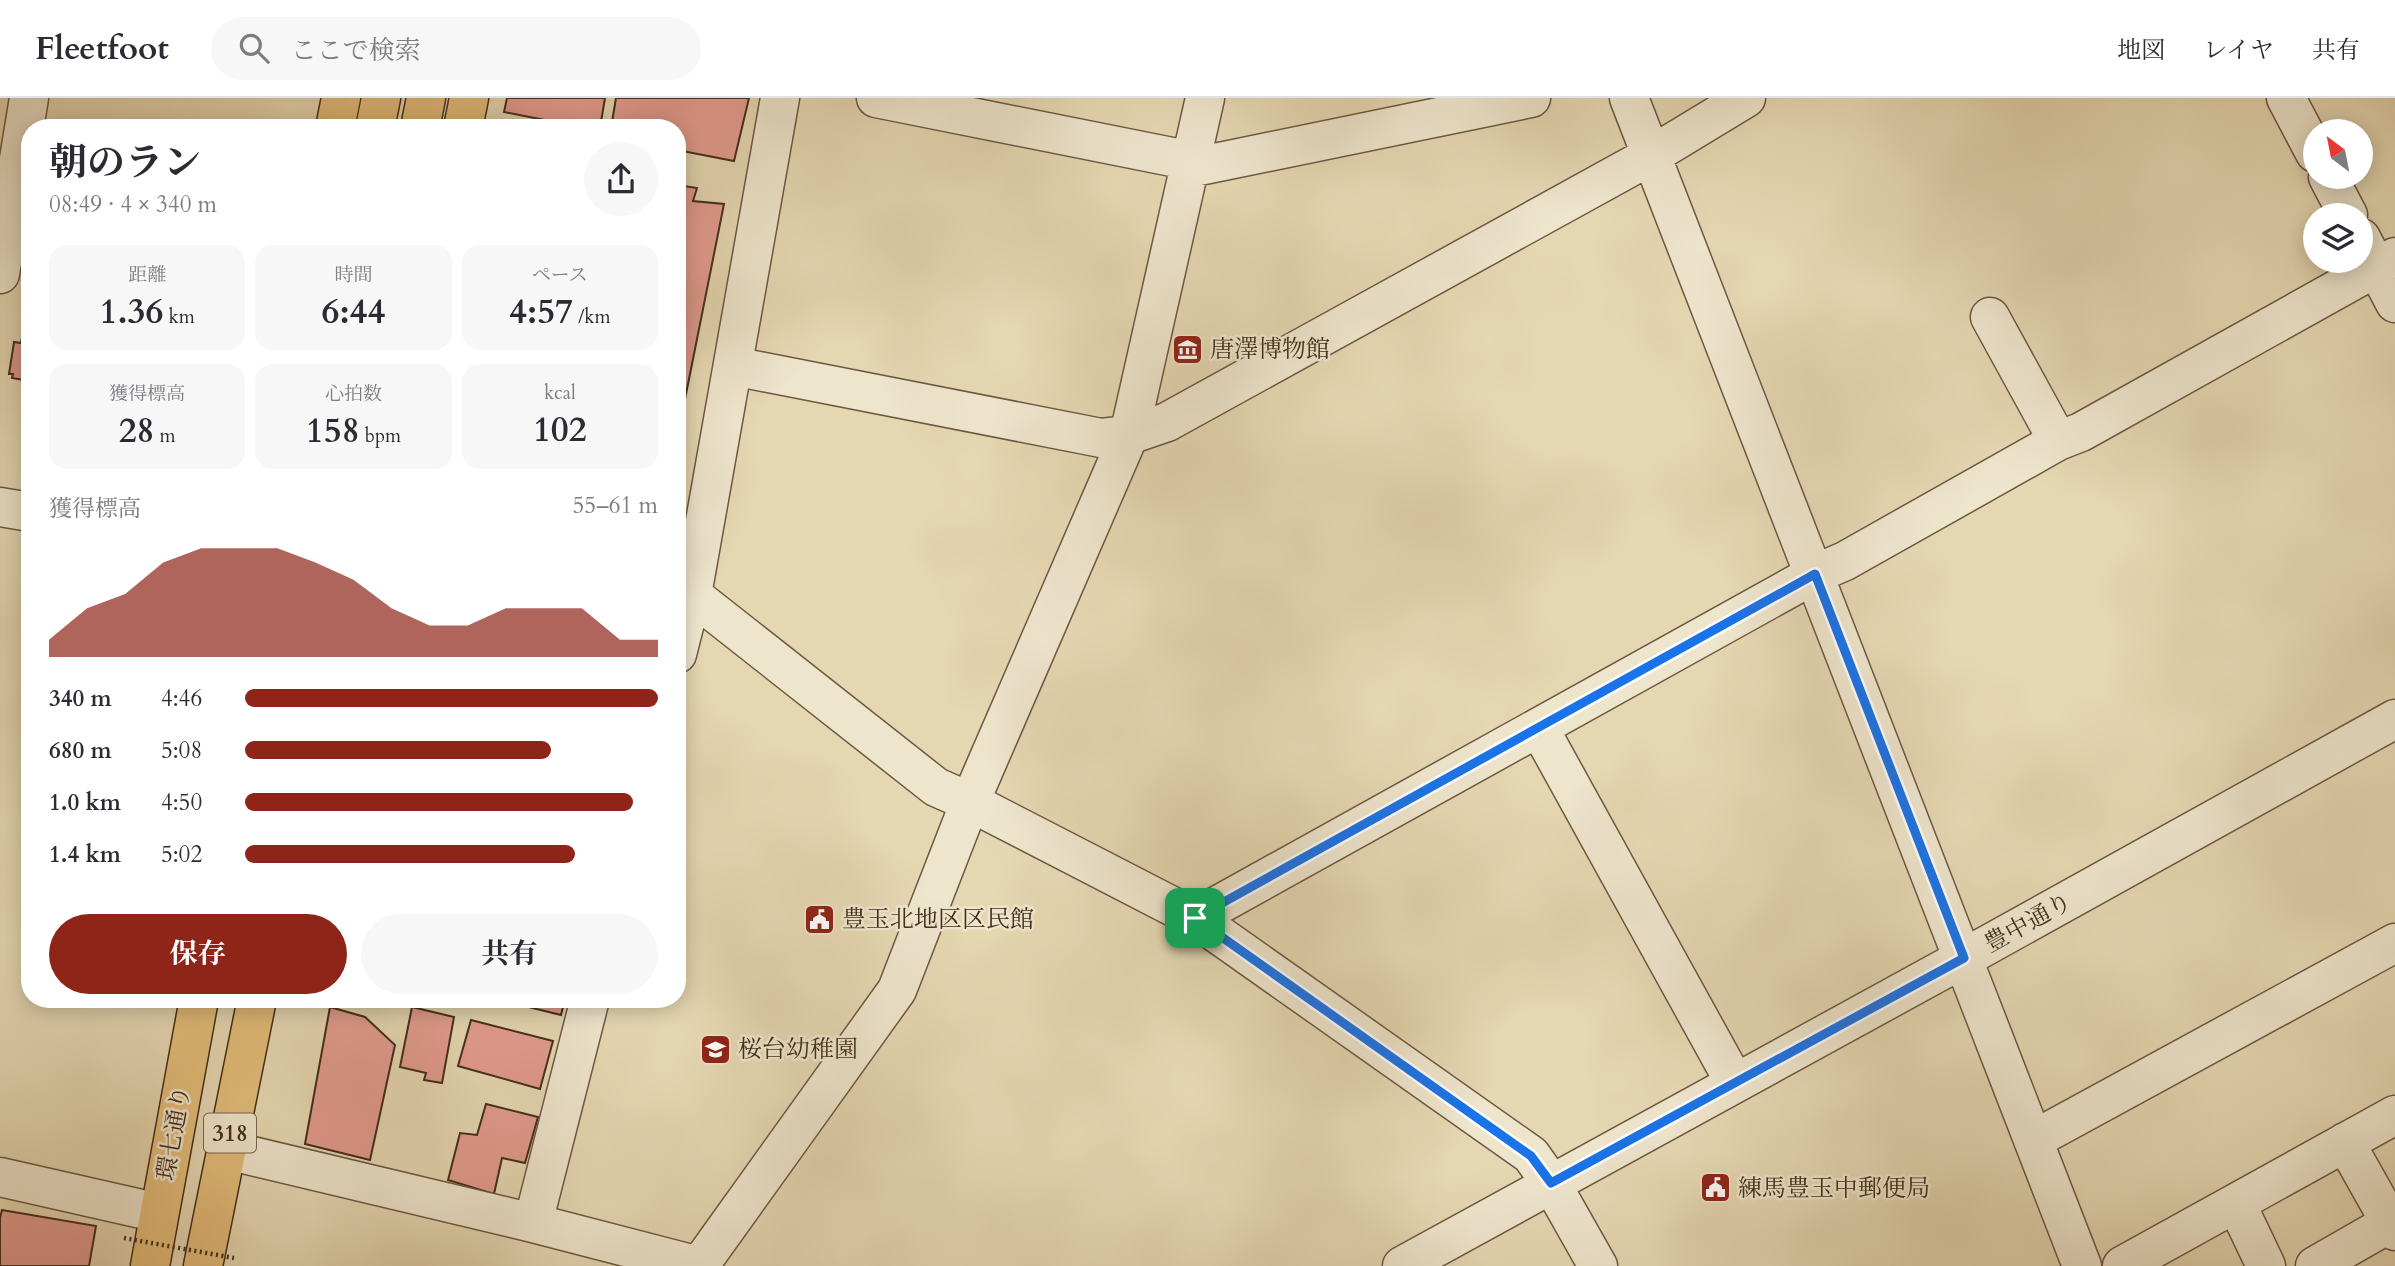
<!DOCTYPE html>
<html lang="ja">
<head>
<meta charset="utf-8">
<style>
  body { margin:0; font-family:Cardo,"Noto Serif JP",serif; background:#f7f7f7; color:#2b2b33; height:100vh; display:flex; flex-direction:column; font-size:26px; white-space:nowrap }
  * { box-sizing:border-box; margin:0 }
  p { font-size:23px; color:#7c7c81 }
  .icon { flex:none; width:38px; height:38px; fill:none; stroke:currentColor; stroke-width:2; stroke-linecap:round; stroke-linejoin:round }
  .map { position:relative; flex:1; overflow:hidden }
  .drawer { position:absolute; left:21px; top:21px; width:665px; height:889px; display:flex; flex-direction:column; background:#fff; border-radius:28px; box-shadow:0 4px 18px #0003 }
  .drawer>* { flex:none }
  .needle { width:46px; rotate:328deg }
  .tools { position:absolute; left:2303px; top:21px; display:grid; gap:14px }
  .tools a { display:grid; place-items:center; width:70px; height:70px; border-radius:50%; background:#fff; box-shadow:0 4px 18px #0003; font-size:35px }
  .pin { position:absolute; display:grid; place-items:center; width:60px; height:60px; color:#fff; margin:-30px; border-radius:14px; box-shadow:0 4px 10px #0006 }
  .round { display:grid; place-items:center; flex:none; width:74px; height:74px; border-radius:37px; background:#f7f7f7 }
  .summary { display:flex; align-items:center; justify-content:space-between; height:119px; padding:0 28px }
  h1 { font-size:38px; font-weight:700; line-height:52px }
  .figures { display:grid; grid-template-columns:repeat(3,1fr); gap:10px; height:119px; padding:7px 28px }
  .figures div { display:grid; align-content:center; border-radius:18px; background:#f7f7f7; text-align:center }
  .figures b { font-size:35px; font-weight:700 }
  .figures small { font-size:19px; font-weight:400 }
  .figures p { font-size:19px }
  .chart { height:196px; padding:14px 28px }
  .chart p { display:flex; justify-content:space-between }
  .chart svg { width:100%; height:126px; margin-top:7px; fill:#8f2418; opacity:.7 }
  .button { display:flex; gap:14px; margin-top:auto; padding:14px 28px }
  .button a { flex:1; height:80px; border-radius:42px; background:#8f2418; color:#fff; font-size:28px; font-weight:700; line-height:80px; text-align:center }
  .button a+a { background:#f7f7f7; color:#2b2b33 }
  ul { padding:0 28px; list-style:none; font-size:23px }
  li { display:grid; grid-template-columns:112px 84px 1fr; align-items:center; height:52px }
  li i { height:18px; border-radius:9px; background:#8f2418 }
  header { display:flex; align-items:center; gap:42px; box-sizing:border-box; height:98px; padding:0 35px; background:#fff; border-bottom:2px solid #e1e1e2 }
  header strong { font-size:33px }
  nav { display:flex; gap:38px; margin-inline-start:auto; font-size:24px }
  .search { width:490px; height:63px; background:#f7f7f7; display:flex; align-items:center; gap:18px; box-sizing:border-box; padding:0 24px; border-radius:38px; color:#7c7c81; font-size:26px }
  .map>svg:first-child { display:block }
  .building { fill:#e29b8f; stroke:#432e1b; stroke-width:2 }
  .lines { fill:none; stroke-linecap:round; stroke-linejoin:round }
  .minor-casing { stroke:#6c5841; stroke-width:41 }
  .major-casing { stroke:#432e1b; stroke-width:41 }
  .minor { stroke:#eee5cd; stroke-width:38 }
  .major { stroke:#e2bc79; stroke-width:38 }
  .path-bridge { stroke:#432e1b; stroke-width:4.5; stroke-dasharray:2 3.5; stroke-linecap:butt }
  .route-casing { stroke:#fff; stroke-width:14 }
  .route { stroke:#1a73e8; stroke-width:9 }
  .labels { text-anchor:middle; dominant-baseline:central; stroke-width:5; stroke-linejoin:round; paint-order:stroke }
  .shield { fill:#eee5cd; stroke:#766550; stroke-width:2 }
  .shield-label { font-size:23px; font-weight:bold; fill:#432e1b }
  .poi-label { font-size:24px; fill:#432e1b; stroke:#eee5cd; text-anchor:start }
  .street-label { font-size:24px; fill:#432e1b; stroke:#eee5cd }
</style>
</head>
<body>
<header>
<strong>Fleetfoot</strong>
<div class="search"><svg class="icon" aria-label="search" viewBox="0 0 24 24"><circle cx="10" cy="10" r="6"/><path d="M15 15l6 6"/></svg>ここで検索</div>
<nav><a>地図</a><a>レイヤ</a><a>共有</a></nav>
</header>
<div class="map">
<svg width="2395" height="1168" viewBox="0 0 2395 1168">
  <rect width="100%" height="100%" fill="#e5d7b2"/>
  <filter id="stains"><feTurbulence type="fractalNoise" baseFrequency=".00286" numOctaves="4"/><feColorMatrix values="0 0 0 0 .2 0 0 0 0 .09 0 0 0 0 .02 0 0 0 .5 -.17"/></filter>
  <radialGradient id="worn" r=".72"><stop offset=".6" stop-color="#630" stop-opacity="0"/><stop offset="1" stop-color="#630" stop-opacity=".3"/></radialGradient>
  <path class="building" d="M 507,0 L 605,0 L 600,30 L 585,30 L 504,14 Z
    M 616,0 L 749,0 L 734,63 L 677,52 L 677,30 L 611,30 Z
    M 677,87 L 697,90 L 693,103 L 724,106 L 677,341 Z
    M 23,233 L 30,234 L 30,283 L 12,280 L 13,276 L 9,276 L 14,244 L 21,245 Z
    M 496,901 L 565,901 L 561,917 Z
    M 330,909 L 365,919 L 395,947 L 370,1062 L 305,1046 Z
    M 412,909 L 454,919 L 442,985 L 424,982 L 426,975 L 400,969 Z
    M 471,922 L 553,943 L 540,991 L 458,968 Z
    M 486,1006 L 538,1019 L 525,1065 L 502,1060 L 494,1096 L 448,1082 L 460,1035 L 477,1037 Z
    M 2,1112 L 96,1128 L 89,1168 L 0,1168 L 0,1120 Z"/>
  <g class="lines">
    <defs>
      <path id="minor" d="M 876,0 L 1192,63
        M 1629,0 L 2082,1168
        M 2286,0 L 2315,55
        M 1190,70 L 1531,0
        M 2328,79 L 2348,117
        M 2361,140 L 2395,205
        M 0,176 L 29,0
        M 1990,219 L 2058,343
        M 733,268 L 1101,340 L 1129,337 L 1167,324 L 1652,57 L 1746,0
        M 0,409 L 30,414
        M 677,485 L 936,689 L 970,704 L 1195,820 L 1531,1057 L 1551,1085 L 1598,1168
        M 677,556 L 692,497 L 780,0
        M 1539,630 L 1735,985
        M 1195,820 L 1815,476 L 1845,463 L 2058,343 L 2081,334 L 2395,159
        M 2033,1042 L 2395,845
        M 2345,1044 L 2395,1133
        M 227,1052 L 533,1125 L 699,1168
        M 0,1079 L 159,1115
        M 2236,1105 L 2266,1168
        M 533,1125 L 590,901
        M 699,1168 L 897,892 L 970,704 L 1129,337 L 1205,0
        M 1402,1168 L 1964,860 L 2395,621
        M 2122,1168 L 2395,1017
        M 2315,1168 L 2390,1125"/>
      <path id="major" d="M 335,30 L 341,0
        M 375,30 L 381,0
        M 420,30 L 426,0
        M 463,30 L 469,0
        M 150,1168 L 199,901
        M 203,1168 L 257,901"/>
    </defs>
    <use href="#minor" class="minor-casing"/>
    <use href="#major" class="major-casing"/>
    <use href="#minor" class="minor"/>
    <use href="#major" class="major"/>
    <path class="path-bridge" d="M 124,1140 L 234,1160"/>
  </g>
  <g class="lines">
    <defs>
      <path id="route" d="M 1815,476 L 1964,860 L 1551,1085 L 1531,1058 L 1195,820 Z"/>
    </defs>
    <use href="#route" class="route-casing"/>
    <use href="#route" class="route"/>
  </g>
  <defs>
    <symbol id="museum-square" viewBox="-11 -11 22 22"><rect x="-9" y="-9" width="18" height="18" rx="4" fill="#8f2418" stroke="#eee5cd"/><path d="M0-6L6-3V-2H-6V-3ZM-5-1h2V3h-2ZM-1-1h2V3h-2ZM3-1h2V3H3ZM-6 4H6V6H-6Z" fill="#fff"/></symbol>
    <symbol id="civic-square" viewBox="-11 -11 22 22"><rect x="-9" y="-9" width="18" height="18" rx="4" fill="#8f2418" stroke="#eee5cd"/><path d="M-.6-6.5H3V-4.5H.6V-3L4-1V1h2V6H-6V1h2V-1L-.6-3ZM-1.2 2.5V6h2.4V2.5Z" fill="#fff"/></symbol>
    <symbol id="school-square" viewBox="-11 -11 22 22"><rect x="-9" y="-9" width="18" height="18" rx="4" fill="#8f2418" stroke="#eee5cd"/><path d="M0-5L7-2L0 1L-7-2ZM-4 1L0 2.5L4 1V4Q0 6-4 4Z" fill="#fff"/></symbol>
  </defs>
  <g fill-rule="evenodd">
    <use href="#museum-square" x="1170" y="234" width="35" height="35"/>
    <use href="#civic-square" x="802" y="804" width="35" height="35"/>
    <use href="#school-square" x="698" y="934" width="35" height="35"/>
    <use href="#civic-square" x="1698" y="1072" width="35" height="35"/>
  </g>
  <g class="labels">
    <rect class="shield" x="204" y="1015.5" width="52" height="39" rx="5"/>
    <g class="shield-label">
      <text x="230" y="1035">318</text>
    </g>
    <g class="poi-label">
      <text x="1210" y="251">唐澤博物館</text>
      <text x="842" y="821">豊玉北地区区民館</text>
      <text x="738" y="951">桜台幼稚園</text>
      <text x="1738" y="1090">練馬豊玉中郵便局</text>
    </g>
    <g class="street-label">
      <text transform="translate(2028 825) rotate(-29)">豊中通り</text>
      <text transform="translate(174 1035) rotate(-80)">環七通り</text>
    </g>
  </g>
  <rect width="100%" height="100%" filter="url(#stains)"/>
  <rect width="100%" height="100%" fill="url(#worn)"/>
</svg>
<div class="tools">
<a><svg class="needle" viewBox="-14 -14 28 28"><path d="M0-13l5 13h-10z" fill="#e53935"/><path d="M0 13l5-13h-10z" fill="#7c7c81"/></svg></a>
<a><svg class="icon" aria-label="layers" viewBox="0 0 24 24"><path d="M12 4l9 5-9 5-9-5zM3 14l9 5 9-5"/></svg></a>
</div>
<div class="pin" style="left:1195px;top:820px;background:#1e9e55"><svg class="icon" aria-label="arrive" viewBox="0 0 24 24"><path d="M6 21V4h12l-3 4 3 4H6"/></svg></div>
<section class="drawer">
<div class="summary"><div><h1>朝のラン</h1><p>08:49 · 4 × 340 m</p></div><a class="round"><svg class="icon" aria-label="share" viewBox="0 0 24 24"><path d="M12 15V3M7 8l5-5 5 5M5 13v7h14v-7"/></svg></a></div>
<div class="figures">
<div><p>距離</p><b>1.36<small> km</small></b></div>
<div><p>時間</p><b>6:44</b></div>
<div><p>ペース</p><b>4:57<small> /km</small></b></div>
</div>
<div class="figures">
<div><p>獲得標高</p><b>28<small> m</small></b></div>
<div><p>心拍数</p><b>158<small> bpm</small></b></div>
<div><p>kcal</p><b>102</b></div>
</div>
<div class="chart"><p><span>獲得標高</span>55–61 m</p>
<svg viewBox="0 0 160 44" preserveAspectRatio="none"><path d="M0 44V38L10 27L20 22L30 11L40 6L50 6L60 6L70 11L80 17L90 27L100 33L110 33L120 27L130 27L140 27L150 38L160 38V44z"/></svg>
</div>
<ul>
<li><b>340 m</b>4:46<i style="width:100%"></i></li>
<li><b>680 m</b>5:08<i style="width:74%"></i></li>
<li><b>1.0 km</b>4:50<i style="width:94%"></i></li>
<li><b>1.4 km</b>5:02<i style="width:80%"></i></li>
</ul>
<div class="button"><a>保存</a><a>共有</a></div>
</section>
</div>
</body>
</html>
